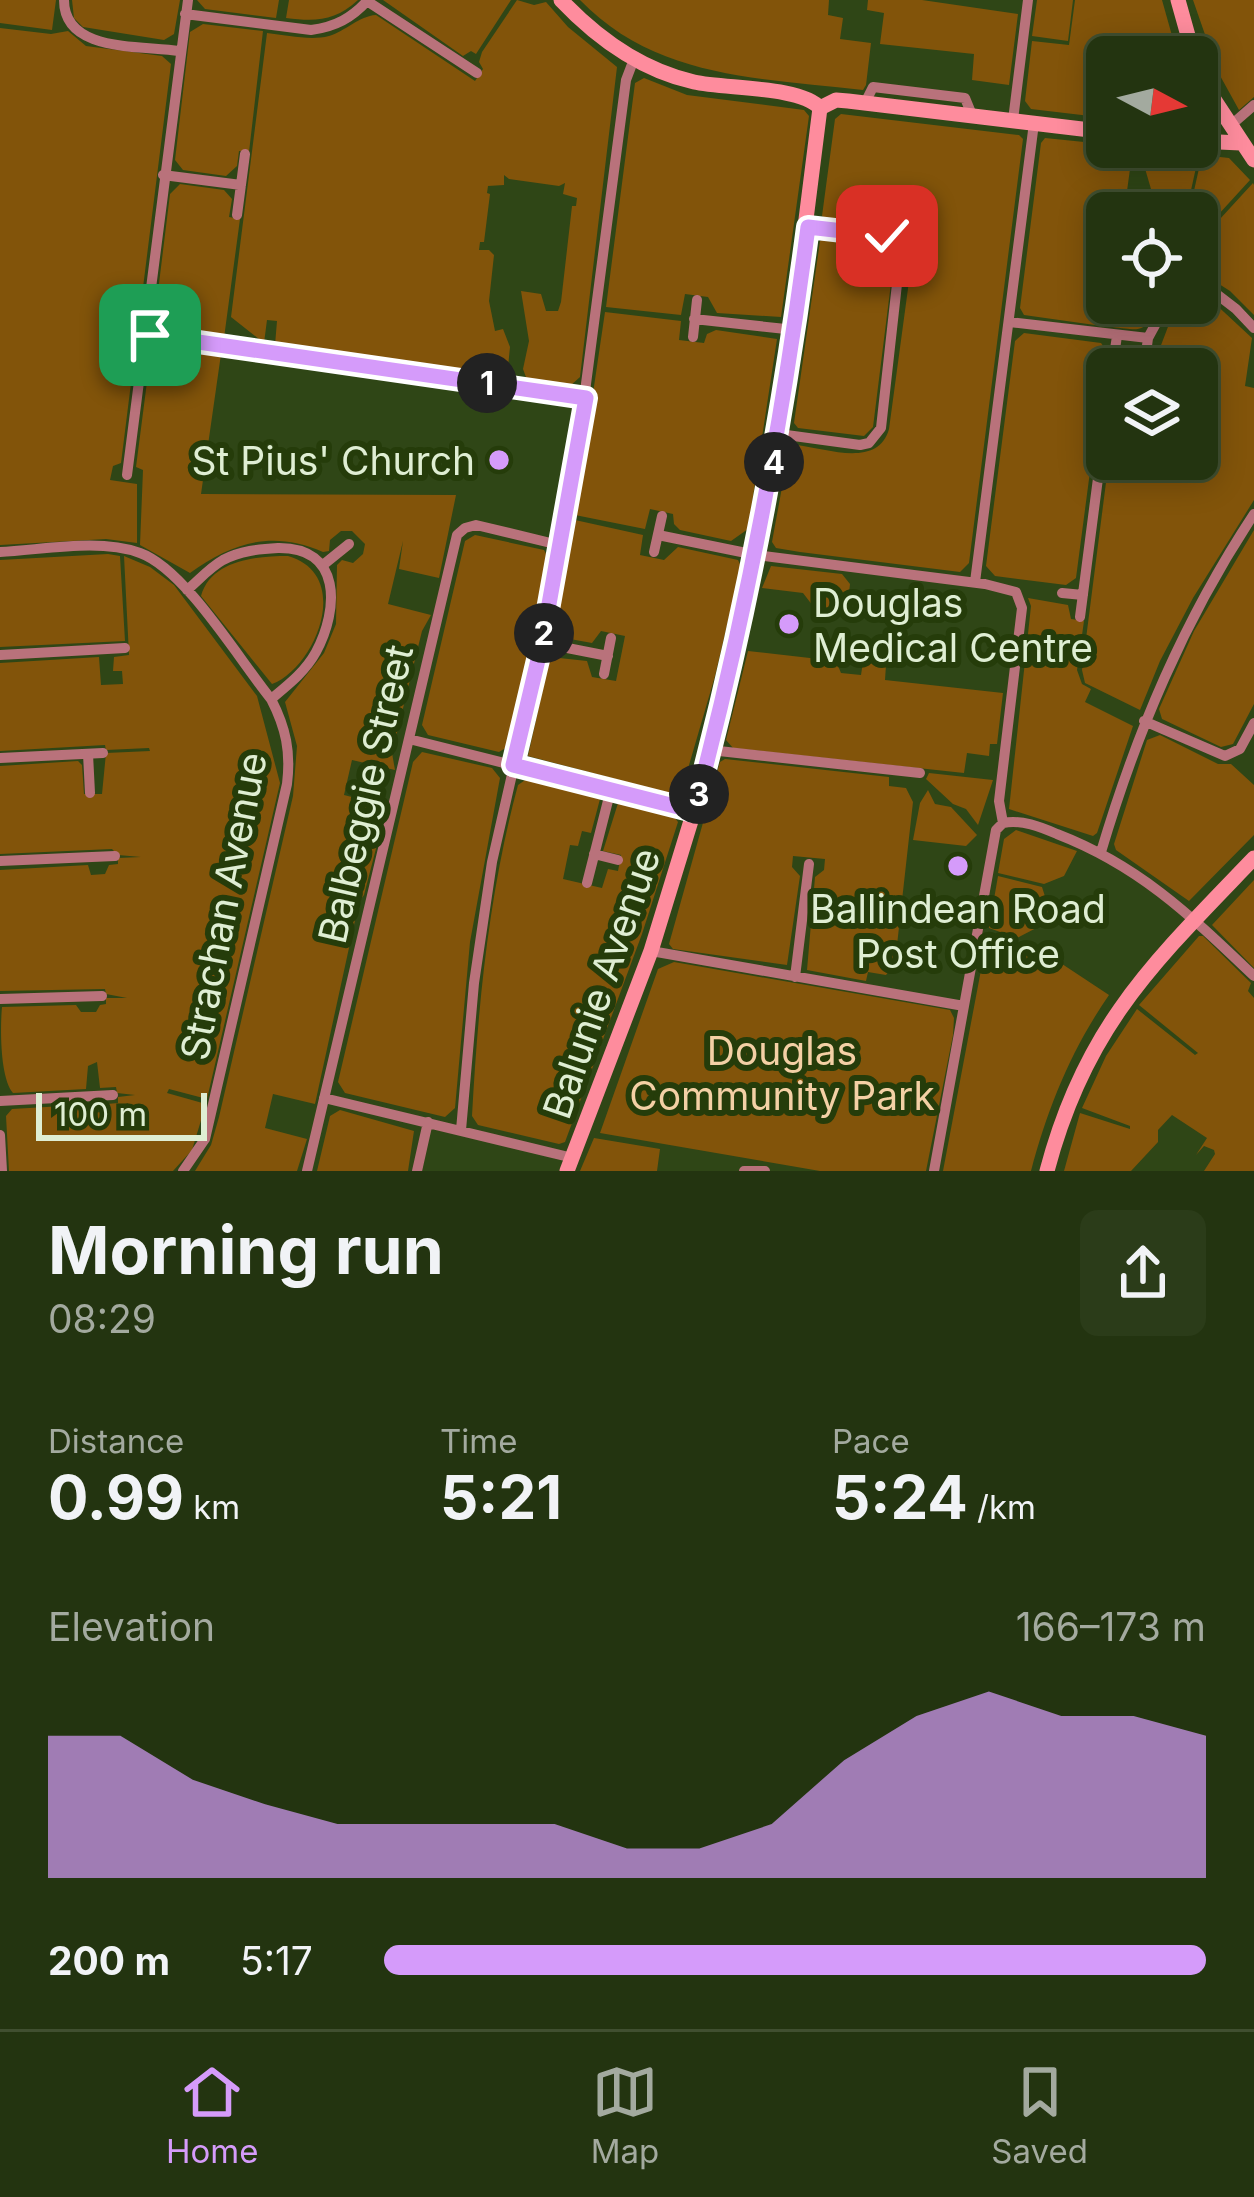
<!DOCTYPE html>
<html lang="en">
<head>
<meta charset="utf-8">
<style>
  body { margin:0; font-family:Inter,sans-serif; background:#2b3c19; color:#f1f3f6; height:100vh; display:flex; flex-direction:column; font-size:45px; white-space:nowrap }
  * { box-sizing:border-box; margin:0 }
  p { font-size:39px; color:#a3aa9f }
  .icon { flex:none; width:66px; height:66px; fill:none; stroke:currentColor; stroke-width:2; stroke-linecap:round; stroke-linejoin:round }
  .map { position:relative; height:1171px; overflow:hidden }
  .drawer { display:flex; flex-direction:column; background:#233410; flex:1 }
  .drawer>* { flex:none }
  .needle { width:78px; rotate:97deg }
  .buttons { position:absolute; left:1086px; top:36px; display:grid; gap:24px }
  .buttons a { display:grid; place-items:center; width:132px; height:132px; border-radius:18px; background:#233410; box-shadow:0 6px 30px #0003,0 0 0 3px #404f30; font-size:60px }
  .scale { position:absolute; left:36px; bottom:30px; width:171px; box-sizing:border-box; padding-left:12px; border:6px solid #dfeed3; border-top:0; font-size:33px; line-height:42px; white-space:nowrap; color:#dfeed3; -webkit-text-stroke:9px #253c0a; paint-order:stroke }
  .pin { position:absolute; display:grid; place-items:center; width:102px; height:102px; color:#fff; margin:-51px; border-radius:24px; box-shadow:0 6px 18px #0006 }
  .km { position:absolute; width:60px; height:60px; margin:-30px; border-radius:50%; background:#222; color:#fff; font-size:33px; line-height:60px; text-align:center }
  .round { display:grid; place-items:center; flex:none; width:126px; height:126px; border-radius:18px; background:#2b3c19 }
  .summary { display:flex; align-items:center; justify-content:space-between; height:204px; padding:0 48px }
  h1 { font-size:66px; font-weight:700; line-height:90px }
  .stats { display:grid; grid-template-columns:repeat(3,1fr); gap:18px; height:204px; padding:12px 48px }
  .stats div { display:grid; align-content:center }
  .stats b { font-size:60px; font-weight:700 }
  .stats small { font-size:33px; font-weight:400 }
  .stats p { font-size:33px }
  .chart { height:336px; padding:24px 48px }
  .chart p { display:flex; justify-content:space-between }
  .chart svg { width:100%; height:216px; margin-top:12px; fill:#d59bfa; opacity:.7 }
  ul { padding:0 48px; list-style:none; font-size:39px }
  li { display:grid; grid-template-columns:192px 144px 1fr; align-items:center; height:90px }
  li i { height:30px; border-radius:15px; background:#d59bfa }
  .menu { display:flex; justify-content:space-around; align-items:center; height:168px; border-top:3px solid #404f30; background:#233410; font-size:33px; color:#a3aa9f }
  .menu a { display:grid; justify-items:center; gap:6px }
  .menu .current { color:#d59bfa }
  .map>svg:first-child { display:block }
  .green { fill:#82540a }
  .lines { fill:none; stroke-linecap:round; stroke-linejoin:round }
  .street { stroke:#b9727b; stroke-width:10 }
  .secondary { stroke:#fe8c9d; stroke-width:15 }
  .route-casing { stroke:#fff; stroke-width:24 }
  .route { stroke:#d59bfa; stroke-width:15 }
  .poi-dot { fill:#d59bfa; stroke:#253c0a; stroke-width:4.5 }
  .labels { text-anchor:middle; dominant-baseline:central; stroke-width:12; stroke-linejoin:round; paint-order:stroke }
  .poi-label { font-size:39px; fill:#dfeed3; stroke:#253c0a; text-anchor:end }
  .street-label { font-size:39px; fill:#dfeed3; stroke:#253c0a }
  .park-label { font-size:39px; fill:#f4d0a5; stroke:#253c0a }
</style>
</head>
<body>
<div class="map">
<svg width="1254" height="1171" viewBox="0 0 1254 1171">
  <rect width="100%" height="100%" fill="#2f4616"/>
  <path class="green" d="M 0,0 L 56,0 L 52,30 L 0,23 Z
    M 72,0 L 180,0 L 174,34 L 164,40 L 83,27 L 74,18 Z
    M 197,0 L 279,0 L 276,18 L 205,9 Z
    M 289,0 L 358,0 C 335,21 316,22 286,18 Z
    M 383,0 L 511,0 L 476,54 L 471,51 L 463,56 Z
    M 517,0 L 534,5 L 546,2 L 568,27 L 617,67 L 580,377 L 570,386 L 527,380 L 523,369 L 529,341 L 521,291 L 541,294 L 546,311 L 558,311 L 561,302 L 572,206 L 576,206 L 577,198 L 563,194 L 565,183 L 559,186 L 509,179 L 504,175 L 504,185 L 488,186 L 487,193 L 490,194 L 484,242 L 480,242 L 479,250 L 489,250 L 494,255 L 489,301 L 495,331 L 503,329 L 510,347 L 507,377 L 275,345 L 277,321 L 267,320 L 264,343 L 231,317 L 267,33 C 287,35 310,41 329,36 C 346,31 359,16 376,15 L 475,81 L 483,69 L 479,62 L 482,52 Z
    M 580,0 L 829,0 L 828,15 L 843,18 L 840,39 L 871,43 L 866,85 L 863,90 C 761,78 656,79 580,0 Z
    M 868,0 L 922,0 L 1018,14 L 1009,85 L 972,80 L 974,54 L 880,44 L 884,13 L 867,10 Z
    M 1037,0 L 1073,0 L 1068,41 L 1032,36 Z
    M 1075,0 L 1162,0 L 1178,57 L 1107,57 L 1107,118 L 1031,109 L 1025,101 L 1032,41 L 1069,45 Z
    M 1193,0 L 1254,0 L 1254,97 L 1239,110 L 1218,72 Z
    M 203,24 L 263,31 L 249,152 L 239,151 L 237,166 L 226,176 L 183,170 L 175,160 L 190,32 Z
    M 0,28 L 51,34 L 68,31 L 86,46 L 162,56 L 171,64 L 121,463 L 113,466 L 110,480 L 137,484 L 137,543 L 106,539 L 0,545 Z
    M 644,78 L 687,95 L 804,110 L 809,116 L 781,317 L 717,313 L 708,297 L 685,294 L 681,315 L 606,307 L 635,83 Z
    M 841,114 L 1019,135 L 1023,139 L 969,563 L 960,572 L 800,552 L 776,548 L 772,542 L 789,449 L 797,445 C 828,449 878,468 889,429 L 912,259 C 904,219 860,224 827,220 L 822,216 L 835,119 Z
    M 1045,138 L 1133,147 L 1124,213 L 1107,213 L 1107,303 L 1112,303 L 1109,327 L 1024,315 L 1020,308 L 1041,143 Z
    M 1139,148 L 1199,154 L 1186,213 L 1158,213 Z
    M 1202,155 L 1229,158 L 1250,180 L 1197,238 L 1197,213 L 1189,213 Z
    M 1253,183 L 1254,185 L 1254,315 L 1230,291 L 1197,270 L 1197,244 Z
    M 180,184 L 224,190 L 232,199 L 229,217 L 240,219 L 224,338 L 163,330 L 155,316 L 170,194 Z
    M 825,238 L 891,245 L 895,251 L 873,427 L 864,436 L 798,428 L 794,423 L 820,241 Z
    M 1197,287 L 1252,338 L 1245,386 L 1254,388 L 1254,500 L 1193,598 L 1160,661 L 1140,710 L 1085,683 L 1082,670 L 1109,459 L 1197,459 L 1197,369 L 1152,369 L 1177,303 L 1197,303 Z
    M 1116,303 L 1158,303 C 1144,333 1145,331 1112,327 Z
    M 605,312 L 681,321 L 679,340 L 704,343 L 707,334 L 716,330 L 777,339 L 748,529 L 731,541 L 680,530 L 674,524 L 673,514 L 650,509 L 645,529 L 575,515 Z
    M 1024,333 L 1101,343 L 1106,350 L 1076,578 L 1066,585 L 995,576 L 986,566 L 1015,341 Z
    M 164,345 L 221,354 L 201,494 L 456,495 L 439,578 L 399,569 L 403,541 L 388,604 L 431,615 L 422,631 L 392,753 L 395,770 L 352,760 L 344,795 L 387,806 L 364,895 L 359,902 L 315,1104 L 273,1094 L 265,1128 L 307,1139 L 297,1171 L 195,1171 L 211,1145 L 219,1117 L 293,796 L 297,746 L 285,702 L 324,653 L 336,624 L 337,565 L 342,560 L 353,563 L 363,554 L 365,544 L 352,531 L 341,531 L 330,540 L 329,551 L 323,552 C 273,530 233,542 190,573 L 140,545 L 143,470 L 136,467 L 151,351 Z
    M 575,520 L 643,535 L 640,555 L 664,560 L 678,547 L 738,560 L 741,566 L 715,676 L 680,796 L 528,756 L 550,657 L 587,661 L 592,677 L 616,681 L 625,636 L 601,631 L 592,643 L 559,637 L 553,628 Z
    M 1254,530 L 1254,704 L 1233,744 L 1221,747 L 1162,719 L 1159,709 L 1194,631 Z
    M 475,535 L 544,550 L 550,561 L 509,746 L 499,752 L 428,735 L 422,725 L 465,541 Z
    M 108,554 L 120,556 L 125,641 L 0,647 L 0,560 Z
    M 124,556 L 150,567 L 174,585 L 257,696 L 280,783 L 207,1099 L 169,1089 L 167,1093 L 206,1104 L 192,1150 L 173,1171 L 9,1171 L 6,1116 L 12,1109 L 80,1105 L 87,1108 L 88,1113 L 103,1112 L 107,1104 L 118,1103 L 118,1097 L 135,1095 L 117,1093 L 116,1087 L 100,1088 L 97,1062 L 88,1066 L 86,1089 L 13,1093 C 0,1078 0,1028 2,1007 L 76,1005 L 81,1012 L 96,1012 L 100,1005 L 106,1004 L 106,998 L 127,998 L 106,994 L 105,989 L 0,991 L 0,870 L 88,865 L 91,875 L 105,874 L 109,865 L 118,864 L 118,858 L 141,857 L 118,855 L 112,849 L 0,854 L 0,766 L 78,761 L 82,765 L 84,794 L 102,794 L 106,753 L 150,751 L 149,748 L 106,750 L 105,745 L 0,751 L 0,663 L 99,657 L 101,685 L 123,684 L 122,671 L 113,671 L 114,657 L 129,655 Z
    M 288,556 C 354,575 315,668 272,684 L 201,596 C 211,560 256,556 288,556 Z
    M 771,566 L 842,574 L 850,584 L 847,610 L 813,606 L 803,593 L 762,588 Z
    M 1028,598 L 1068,605 L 1071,619 L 1084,621 L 1077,670 L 1082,684 L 1091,689 L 1085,702 L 1133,726 L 1097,833 L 1093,836 L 1009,809 L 1031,606 Z
    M 748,651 L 836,661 L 841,673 L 861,675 L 863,662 L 886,665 L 885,680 L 1003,693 L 997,744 L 990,744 L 989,756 L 967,753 L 964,773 L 733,748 L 726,740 Z
    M 1160,735 L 1218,764 L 1231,764 L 1254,785 L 1254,835 L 1189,901 L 1116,850 L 1114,844 L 1147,740 Z
    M 422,752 L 492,768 L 500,778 L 470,942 L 455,1108 L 445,1117 L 345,1093 L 338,1082 L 413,762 Z
    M 725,759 L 889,777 L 889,786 L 906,788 L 913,802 L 895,963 L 886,975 L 868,972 L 866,981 L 807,970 L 815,877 L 824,870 L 825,859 L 793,856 L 792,867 L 800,876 L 787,965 L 673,949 L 669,944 L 720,762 Z
    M 929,773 L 993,780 L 978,825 L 966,809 L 953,804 L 926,779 Z
    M 528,778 L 600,799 L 591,833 L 582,831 L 578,846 L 570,845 L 563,879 L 602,888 L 608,869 L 618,871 L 621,855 L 603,851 L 619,800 L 672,814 L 678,822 L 642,934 L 565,1142 L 559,1144 L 478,1125 L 472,1116 C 478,1005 489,892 518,785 Z
    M 928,790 L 935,804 L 951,807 L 977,835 L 966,846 L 913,840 L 920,803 Z
    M 1016,830 L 1077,851 L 1064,876 L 1044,884 L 998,873 L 1004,839 Z
    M 998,876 L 1042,887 L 1049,909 L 1042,925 L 1017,938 L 989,928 Z
    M 1254,880 L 1254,968 L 1212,925 Z
    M 988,933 L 1053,958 L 1109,995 C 1071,1050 1048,1107 1031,1171 L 943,1171 Z
    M 1199,936 L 1203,936 L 1251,983 L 1248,991 L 1254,998 L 1254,1171 L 1204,1171 L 1215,1154 L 1214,1150 L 1204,1146 L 1196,1155 L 1207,1138 L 1172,1115 L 1158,1130 L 1158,1142 L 1131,1171 L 1064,1171 L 1080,1113 L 1130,1129 L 1130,1126 L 1082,1108 L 1106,1056 L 1137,1009 L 1195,1055 L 1198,1053 L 1139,1005 Z
    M 674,962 L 950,1010 L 954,1018 L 953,1035 L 926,1171 L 820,1171 L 600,1133 L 658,969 Z
    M 340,1110 L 414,1131 L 408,1171 L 317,1171 L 330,1116 Z
    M 594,1138 L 660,1149 L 657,1171 L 580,1171 Z"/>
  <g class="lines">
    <path class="street" d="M 64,0 C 64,53 141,45 179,51
      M 367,1 L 477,73
      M 185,14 L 311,30 C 335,27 352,18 368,0
      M 865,103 L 873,87 L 965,98 L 972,115
      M 1013,120 L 1028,0
      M 1230,126 L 1254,105
      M 163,175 L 241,185
      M 237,215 L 245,154
      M 1197,279 L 1236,309 L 1254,328
      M 694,319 L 795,330
      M 1009,322 L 1148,338 L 1167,303
      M 145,335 L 586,398
      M 693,337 L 697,300
      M 1112,369 L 1117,336
      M 1144,369 L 1148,338
      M 779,434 L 860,445 L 869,443 L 881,428 L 901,248 L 887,236 L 808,227
      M 127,475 L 188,0
      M 658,535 L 756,555 L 985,584 L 1016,592 L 1022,608 L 999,801 L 1003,823 C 1021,819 1041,827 1057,834 C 1140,866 1191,916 1254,976
      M 0,552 C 43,550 99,538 140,553 C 185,569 240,661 271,699 C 286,728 291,752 287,784 L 205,1139 L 183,1171
      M 654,552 L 662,516
      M 323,565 L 349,544
      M 975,582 L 1034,123
      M 187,590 C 199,580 209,568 223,560 C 240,551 259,549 278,548 C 342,547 339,609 316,652 C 305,672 288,685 271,699
      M 1062,593 L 1083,595
      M 1080,617 L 1107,409
      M 542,643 L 608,656
      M 0,655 L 125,648
      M 604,674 L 611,638
      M 1144,721 L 1225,756 L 1240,749 L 1254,723
      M 409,739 L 694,811
      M 710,750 L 920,773
      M 88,754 L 90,793
      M 0,758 L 103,753
      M 1101,852 C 1137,731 1184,620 1254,514
      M 594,854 L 618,860
      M 0,861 L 115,856
      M 587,883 L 611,789
      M 651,951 L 964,1006
      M 795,977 L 809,864
      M 0,999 L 102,996
      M 324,1098 L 573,1158
      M 0,1101 L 113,1095
      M 461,1130 L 474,983 L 492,862 L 542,643 L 574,475 L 626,80 L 634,59
      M 0,1135 L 2,1171
      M 307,1171 L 457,535 L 465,528 L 476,525 L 559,545
      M 417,1171 L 428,1122
      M 744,1171 L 765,1171
      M 934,1171 L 996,830 L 1003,823"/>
    <path class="secondary" d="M 561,0 C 598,39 641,70 694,82 C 725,89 801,86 820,108
      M 1178,0 L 1194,57
      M 1197,64 L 1215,101 L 1254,160
      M 820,108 L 836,100 L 848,101 L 1107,132
      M 1197,132 L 1215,101
      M 1197,141 L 1241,143
      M 567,1171 L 651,951 L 694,811 L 737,647 L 779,434 L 820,108
      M 1047,1171 C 1085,1026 1154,962 1254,858"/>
  </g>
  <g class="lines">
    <defs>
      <path id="route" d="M 150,335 L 586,398 L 542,643 L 513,765 L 694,811 C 746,618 782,425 808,227 L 887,236"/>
    </defs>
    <use href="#route" class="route-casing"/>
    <use href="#route" class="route"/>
  </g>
  <g class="poi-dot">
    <circle cx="499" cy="460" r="12"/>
    <circle cx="789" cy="624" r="12"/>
    <circle cx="958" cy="866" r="12"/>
  </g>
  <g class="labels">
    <g class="poi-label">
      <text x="475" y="460">St Pius' Church</text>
      <text x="813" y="602" text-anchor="start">Douglas<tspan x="813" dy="45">Medical Centre</tspan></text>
      <text x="958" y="908" text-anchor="middle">Ballindean Road<tspan x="958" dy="45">Post Office</tspan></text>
    </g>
    <g class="street-label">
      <text transform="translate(365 794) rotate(-77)">Balbeggie Street</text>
      <text transform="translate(223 906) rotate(-79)">Strachan Avenue</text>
      <text transform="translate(601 983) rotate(-71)">Balunie Avenue</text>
    </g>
    <g class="park-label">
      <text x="782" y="1050">Douglas<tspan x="782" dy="45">Community Park</tspan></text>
    </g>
  </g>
</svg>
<div class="buttons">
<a><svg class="needle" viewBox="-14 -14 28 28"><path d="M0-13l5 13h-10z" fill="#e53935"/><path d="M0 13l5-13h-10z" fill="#a3aa9f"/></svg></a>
<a><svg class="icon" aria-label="locate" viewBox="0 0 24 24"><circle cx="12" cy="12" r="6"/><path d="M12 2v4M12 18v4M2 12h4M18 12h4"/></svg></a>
<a><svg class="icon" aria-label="layers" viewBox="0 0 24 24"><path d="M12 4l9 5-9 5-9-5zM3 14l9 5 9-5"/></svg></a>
</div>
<div class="scale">100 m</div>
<div class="pin" style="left:150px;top:335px;background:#1e9e55"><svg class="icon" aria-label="arrive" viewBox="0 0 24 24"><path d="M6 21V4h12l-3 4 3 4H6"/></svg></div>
<div class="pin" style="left:887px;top:236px;background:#d93025"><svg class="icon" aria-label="check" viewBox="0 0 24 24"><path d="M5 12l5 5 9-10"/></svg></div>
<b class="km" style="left:487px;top:383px">1</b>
<b class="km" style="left:544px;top:633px">2</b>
<b class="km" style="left:699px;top:794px">3</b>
<b class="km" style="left:774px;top:462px">4</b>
</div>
<section class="drawer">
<div class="summary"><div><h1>Morning run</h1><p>08:29</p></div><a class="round"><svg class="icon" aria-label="share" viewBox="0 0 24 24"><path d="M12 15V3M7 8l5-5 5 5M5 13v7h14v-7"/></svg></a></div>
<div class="stats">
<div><p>Distance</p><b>0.99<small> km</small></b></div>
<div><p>Time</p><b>5:21</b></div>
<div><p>Pace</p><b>5:24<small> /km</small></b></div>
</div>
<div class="chart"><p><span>Elevation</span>166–173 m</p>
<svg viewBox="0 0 160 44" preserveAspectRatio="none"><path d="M0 44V15L10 15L20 24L30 29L40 33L50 33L60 33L70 33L80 38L90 38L100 33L110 20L120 11L130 6L140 11L150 11L160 15V44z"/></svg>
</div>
<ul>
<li><b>200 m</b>5:17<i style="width:100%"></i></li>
</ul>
</section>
<nav class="menu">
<a class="current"><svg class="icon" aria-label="home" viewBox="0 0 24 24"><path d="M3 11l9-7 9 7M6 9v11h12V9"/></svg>Home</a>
<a><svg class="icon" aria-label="map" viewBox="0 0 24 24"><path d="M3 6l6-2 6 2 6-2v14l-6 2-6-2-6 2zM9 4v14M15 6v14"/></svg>Map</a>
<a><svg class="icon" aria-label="saved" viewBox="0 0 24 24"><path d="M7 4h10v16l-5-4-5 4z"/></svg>Saved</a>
</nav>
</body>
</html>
